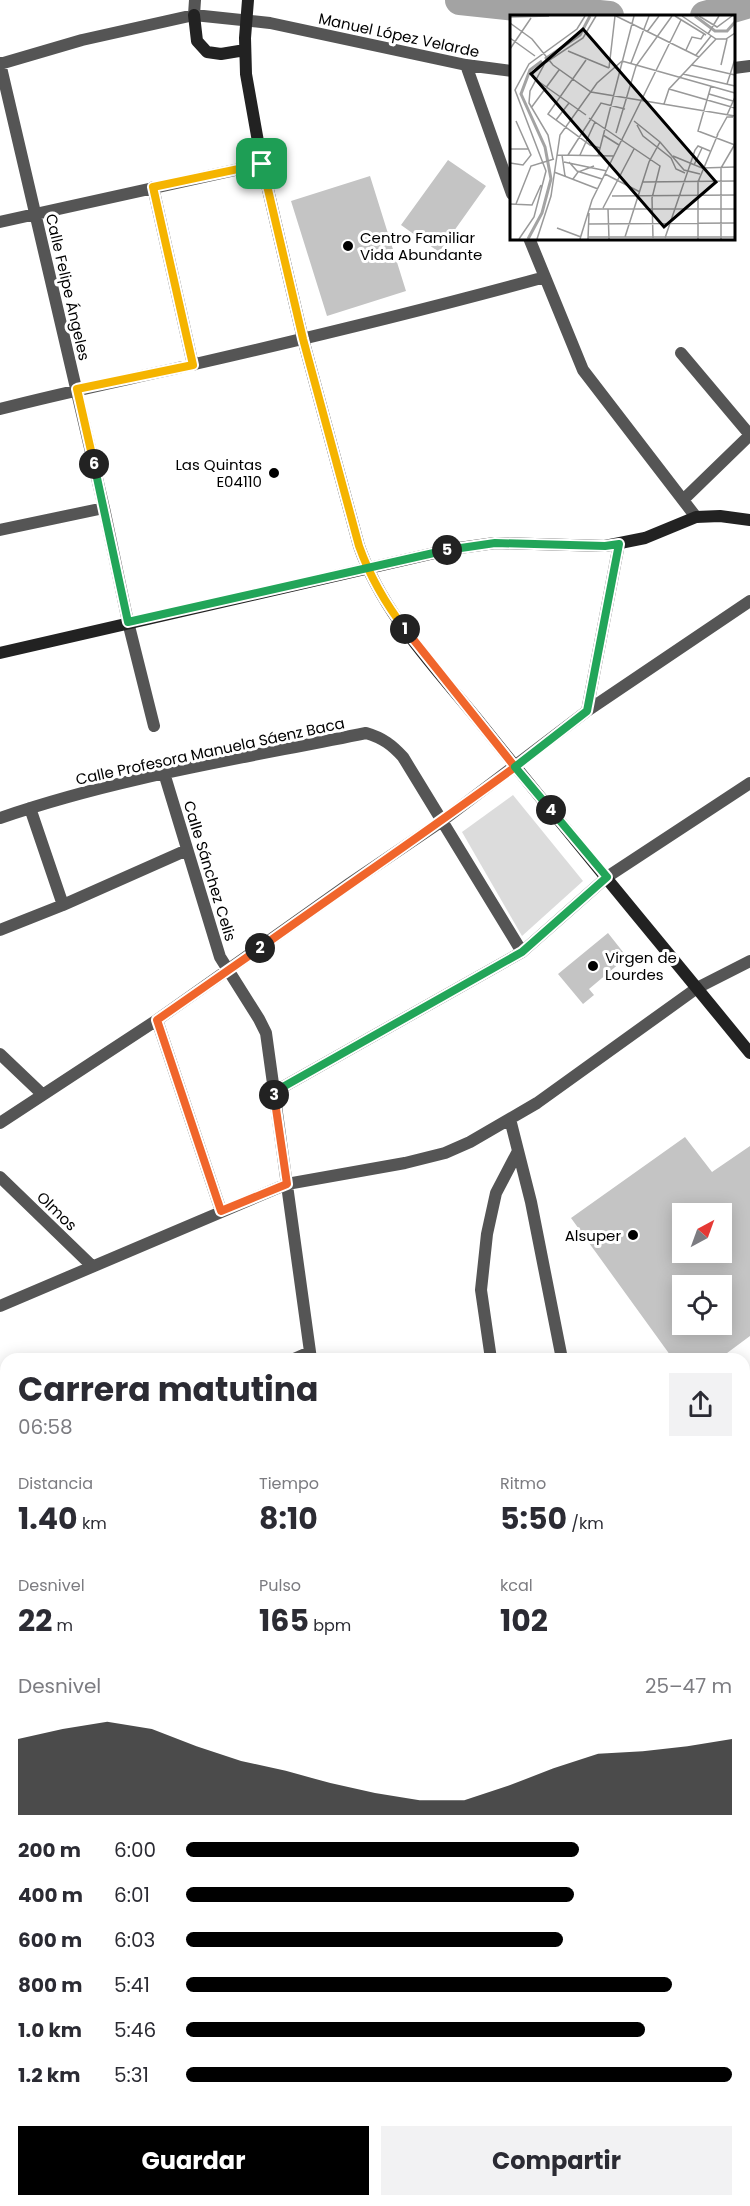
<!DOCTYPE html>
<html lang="es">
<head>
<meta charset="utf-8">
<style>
  body { margin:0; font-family:Poppins,sans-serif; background:#f2f2f3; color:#2b2b33; height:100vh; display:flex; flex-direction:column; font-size:22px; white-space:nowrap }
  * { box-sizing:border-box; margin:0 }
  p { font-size:20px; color:#7c7c81 }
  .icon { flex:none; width:33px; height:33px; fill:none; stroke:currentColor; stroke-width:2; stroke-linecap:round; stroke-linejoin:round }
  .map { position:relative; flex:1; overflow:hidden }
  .drawer { position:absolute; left:0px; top:1353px; width:750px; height:854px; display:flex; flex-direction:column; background:#fff; border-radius:18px 18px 0 0; box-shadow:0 3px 15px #0003 }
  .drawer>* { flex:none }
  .needle { width:39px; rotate:41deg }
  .tools { position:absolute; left:672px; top:1203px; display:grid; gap:12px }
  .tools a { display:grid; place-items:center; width:60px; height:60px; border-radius:0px; background:#fff; box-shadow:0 3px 15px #0003; font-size:30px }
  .pin { position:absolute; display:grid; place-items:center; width:51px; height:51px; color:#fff; margin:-26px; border-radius:12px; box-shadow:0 3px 9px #0006 }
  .km { position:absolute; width:30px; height:30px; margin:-15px; border-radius:50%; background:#222; color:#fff; font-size:16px; line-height:30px; text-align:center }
  .round { display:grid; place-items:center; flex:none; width:63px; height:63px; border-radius:0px; background:#f2f2f3 }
  .head { display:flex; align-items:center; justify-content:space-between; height:102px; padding:0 18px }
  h1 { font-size:33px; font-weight:700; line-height:45px }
  .stats { display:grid; grid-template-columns:repeat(3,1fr); gap:9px; height:102px; padding:6px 18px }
  .stats div { display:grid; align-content:center }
  .stats b { font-size:30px; font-weight:700 }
  .stats small { font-size:16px; font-weight:400 }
  .stats p { font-size:16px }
  .chart { height:168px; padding:12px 18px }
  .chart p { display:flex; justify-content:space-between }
  .chart svg { width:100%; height:108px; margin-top:6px; fill:#000; opacity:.7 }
  .primary-button { display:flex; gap:12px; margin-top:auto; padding:12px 18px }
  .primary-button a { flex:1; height:69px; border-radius:0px; background:#000; color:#fff; font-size:24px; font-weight:700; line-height:69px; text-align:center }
  .primary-button a+a { background:#f2f2f3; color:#2b2b33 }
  ul { padding:0 18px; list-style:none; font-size:20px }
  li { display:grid; grid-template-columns:96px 72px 1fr; align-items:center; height:45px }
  li i { height:15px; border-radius:8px; background:#000 }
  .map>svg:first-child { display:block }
  .green { fill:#dcdcdc }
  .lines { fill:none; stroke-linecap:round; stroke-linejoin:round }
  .river { stroke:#a3a3a3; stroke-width:30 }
  .building { fill:#c4c4c4; fill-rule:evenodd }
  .street { stroke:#555; stroke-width:12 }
  .secondary { stroke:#222; stroke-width:12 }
  .split-1-casing { stroke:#fff; stroke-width:12 }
  .split-2-casing { stroke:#fff; stroke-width:12 }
  .split-3-casing { stroke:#fff; stroke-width:12 }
  .split-4-casing { stroke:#fff; stroke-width:12 }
  .split-5-casing { stroke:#fff; stroke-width:12 }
  .split-6-casing { stroke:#fff; stroke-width:12 }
  .split-7-casing { stroke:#fff; stroke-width:12 }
  .split-1 { stroke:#f5b400; stroke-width:8 }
  .split-2 { stroke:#f0652b; stroke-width:8 }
  .split-3 { stroke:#f0652b; stroke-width:8 }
  .split-4 { stroke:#22a559; stroke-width:8 }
  .split-5 { stroke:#22a559; stroke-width:8 }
  .split-6 { stroke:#22a559; stroke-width:8 }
  .split-7 { stroke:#f5b400; stroke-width:8 }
  .poi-dot { fill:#000; stroke:#fff; stroke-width:2 }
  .labels { text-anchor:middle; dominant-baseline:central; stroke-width:6; stroke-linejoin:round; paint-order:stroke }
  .street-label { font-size:15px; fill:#000; stroke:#fff }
  .poi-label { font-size:15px; fill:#000; stroke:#fff; text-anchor:start }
  .inset-river { fill:none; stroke:#a3a3a3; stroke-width:3 }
  .inset-road { fill:none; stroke:#999; stroke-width:1.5 }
  .view { fill:#000; fill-opacity:0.15; stroke:#000; stroke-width:3 }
  .inset-edge { fill:none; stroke:#000; stroke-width:3 }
</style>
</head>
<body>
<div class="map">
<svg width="750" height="2206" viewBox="0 0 750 2206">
  <rect width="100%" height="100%" fill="#fff"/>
  <path class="green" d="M 513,795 L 583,881 L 522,936 L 462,832 Z"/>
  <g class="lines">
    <path class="river" d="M 460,0 L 609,16
      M 705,16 L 750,3"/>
  </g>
  <path class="building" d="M 448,160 L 486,186 L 439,252 L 401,225 Z
    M 370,176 L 406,291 L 327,316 L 291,201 Z
    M 608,933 L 627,957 L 589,989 L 594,995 L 583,1004 L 558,974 Z
    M 685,1137 L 712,1172 L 750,1146 L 750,1336 L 719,1359 L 673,1359 L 571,1218 ZM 682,1214 L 722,1214 L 722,1252 L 682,1252 ZM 682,1286 L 722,1286 L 722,1324 L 682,1324 Z"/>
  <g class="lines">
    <path class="street" d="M 194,15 L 195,0
      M 0,63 L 104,508 L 128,622 L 154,726
      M 0,64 L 82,40 L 194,15 L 270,23 L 466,65 L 512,71
      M 466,65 L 512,194
      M 734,68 L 750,66
      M 153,187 L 193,365
      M 0,222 L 262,164
      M 529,238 L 583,370 L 696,517
      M 681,353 L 750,435 L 683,500
      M 0,409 C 65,392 130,379 195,364 C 313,337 429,309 545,277
      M 0,530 L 104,508
      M 587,711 L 619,544
      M 164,773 L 220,957 L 259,1019 L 266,1033 L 311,1359
      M 30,808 L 63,905
      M 0,818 C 118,777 244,758 366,733 C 383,738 392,745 403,757 L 522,952
      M 0,930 L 63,905 L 187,850
      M 157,1020 L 221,1211
      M 0,1054 L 42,1094
      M 274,1092 L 522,952 L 607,877 L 750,783
      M 510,1119 L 531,1202 L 562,1359
      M 0,1123 L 157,1020 L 349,884 L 442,821 L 587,711 L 750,601
      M 0,1177 L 92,1266
      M 0,1306 L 287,1184 L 405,1163 L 445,1153 L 470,1142 L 537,1103 L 697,988 L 750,961
      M 294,1359 L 310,1352
      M 491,1359 L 481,1290 L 487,1234 L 496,1193 L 518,1151
      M 0,1492 L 6,1490
      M 0,1604 L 6,1619
      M 0,1752 L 6,1757
      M 0,1777 L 6,1774
      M 744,1817 L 750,1814
      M 744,1885 L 750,1882
      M 0,1950 L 6,1956
      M 744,1998 L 750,2003
      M 0,2010 L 6,2002
      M 0,2152 L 6,2157
      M 744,2194 L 750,2199
      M 57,2200 L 64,2206
      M 291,2200 L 298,2206
      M 523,2200 L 529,2206
      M 86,2206 L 95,2200"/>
    <path class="secondary" d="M 248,0 L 245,38 L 246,74 L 262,164 L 303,339 L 359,546 C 383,615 437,669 482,725 C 570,835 661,944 750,1053
      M 194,15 L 197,41 L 207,52 L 221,54 L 245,50
      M 0,653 L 452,549 L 495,543 L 605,546 L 645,538 L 696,517 L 720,516 L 750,520
      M 744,1987 L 750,1985
      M 484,2206 L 488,2200"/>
  </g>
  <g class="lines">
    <defs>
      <path id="split-1" d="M 262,164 L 303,339 L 359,546 C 370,577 385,603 405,629"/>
      <path id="split-2" d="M 260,948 C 345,887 431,829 515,767 L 405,629"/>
      <path id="split-3" d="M 260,948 L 157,1020 L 221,1211 L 287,1184 L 274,1095"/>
      <path id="split-4" d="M 274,1095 L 274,1092 L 522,952 L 607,877 L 551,810"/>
      <path id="split-5" d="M 447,550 L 495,543 L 605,546 L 619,544 L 587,711 L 515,767 L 551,810"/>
      <path id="split-6" d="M 94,464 L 128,622 L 447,550"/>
      <path id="split-7" d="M 94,464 L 77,389 L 193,365 L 153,187 L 262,164"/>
    </defs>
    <use href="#split-1" class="split-1-casing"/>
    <use href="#split-2" class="split-2-casing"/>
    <use href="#split-3" class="split-3-casing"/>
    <use href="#split-4" class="split-4-casing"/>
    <use href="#split-5" class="split-5-casing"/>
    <use href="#split-6" class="split-6-casing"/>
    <use href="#split-7" class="split-7-casing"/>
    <use href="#split-1" class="split-1"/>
    <use href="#split-2" class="split-2"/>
    <use href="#split-3" class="split-3"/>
    <use href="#split-4" class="split-4"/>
    <use href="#split-5" class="split-5"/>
    <use href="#split-6" class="split-6"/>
    <use href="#split-7" class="split-7"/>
  </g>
  <g class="poi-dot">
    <circle cx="348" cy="246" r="6"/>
    <circle cx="274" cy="473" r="6"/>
    <circle cx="593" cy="966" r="6"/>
    <circle cx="633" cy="1235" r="6"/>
  </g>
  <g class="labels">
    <g class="street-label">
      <text transform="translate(399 35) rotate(12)">Manuel López Velarde</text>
      <text transform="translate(68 287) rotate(77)">Calle Felipe Ángeles</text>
      <text transform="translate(210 751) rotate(-12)">Calle Profesora Manuela Sáenz Baca</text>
      <text transform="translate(210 871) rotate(73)">Calle Sánchez Celis</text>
      <text transform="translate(57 1211) rotate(44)">Olmos</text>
    </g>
    <g class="poi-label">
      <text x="360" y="237">Centro Familiar<tspan x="360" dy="17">Vida Abundante</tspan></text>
      <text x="262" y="464" text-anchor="end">Las Quintas<tspan x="262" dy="17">E04110</tspan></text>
      <text x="605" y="957">Virgen de<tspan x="605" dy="17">Lourdes</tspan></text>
      <text x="621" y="1235" text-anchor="end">Alsuper</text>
    </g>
  </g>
  <g transform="translate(510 15)">
    <rect width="225" height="225" fill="#fff"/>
    <path class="inset-river" d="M 185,1 L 205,16 L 217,16 L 225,7M 35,44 L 70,20 L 80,1M 18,224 L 32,198 L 41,164 L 35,132 L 11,79 L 20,55 L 32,46"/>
    <path class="inset-road" d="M 106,1 L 189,42M 165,1 L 196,20M 172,1 L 206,24 L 216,24 L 225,18M 189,1 L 207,12 L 222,1M 0,2 L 39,1M 0,8 L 22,24 L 43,50 L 81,77 L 225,101M 137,17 L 149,1M 198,19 L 209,1M 0,23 L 25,41M 0,34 L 21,3M 176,35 L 182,22 L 191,24 L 194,19M 58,36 L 99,53M 186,40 L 201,21M 76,45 L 38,99 L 80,130 L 90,133M 112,46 L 225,78M 121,48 L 139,1M 182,50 L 225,60M 211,50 L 217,24M 99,53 L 105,1M 173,59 L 225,71M 25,64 L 76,100M 217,69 L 225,44M 201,71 L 188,116 L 225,130M 159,74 L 225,93M 199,79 L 223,86M 154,89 L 159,74 L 206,24M 21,93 L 49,55M 217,100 L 225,82M 79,103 L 150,151 L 142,183 L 143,223M 46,105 L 59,88M 124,106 L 150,127 L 174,155 L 190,159M 127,110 L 133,121 L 161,143 L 166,154 L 175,158M 106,118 L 126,51 L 162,1M 93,120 L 109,130M 207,120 L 217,102 L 223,102M 0,134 L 19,134M 47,140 L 104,141M 52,140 L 55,161M 58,140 L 91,88 L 115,94M 70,140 L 85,107M 88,141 L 124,1M 163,141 L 192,153 L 225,152M 43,144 L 38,120 L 19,88 L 20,76 L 35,48 L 73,23 L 86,1M 54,147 L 97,156M 59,147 L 67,156 L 92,164M 0,148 L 13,150 L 21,140 L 6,106M 184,150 L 192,133M 44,157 L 88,174M 95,159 L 130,177M 63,164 L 68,157 L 84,151M 133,167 L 225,166M 102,181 L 225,180M 0,189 L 22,190 L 31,170M 6,189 L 21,151 L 44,144M 93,193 L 124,134M 79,194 L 225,194M 98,194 L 99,224M 78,209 L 225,208M 47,213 L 71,222M 78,222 L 225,222M 115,222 L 139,147 L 150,127M 155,223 L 185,135 L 188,131 L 200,136M 9,224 L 24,202 L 36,156 L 5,75 L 19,49 L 67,14 L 75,1M 27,224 L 41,181 L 50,120 L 87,68 L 112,46M 70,224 L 82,185 L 171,5M 78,224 L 79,198M 188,224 L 188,167 L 208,119M 211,224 L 211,153 L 225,129"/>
    <path class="view" d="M 73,14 L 206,167 L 154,212 L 21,59 Z"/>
    <rect width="225" height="225" class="inset-edge"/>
  </g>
</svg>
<div class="tools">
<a><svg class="needle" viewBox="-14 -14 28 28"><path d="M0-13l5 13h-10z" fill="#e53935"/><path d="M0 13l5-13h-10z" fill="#7c7c81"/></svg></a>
<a><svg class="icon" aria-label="locate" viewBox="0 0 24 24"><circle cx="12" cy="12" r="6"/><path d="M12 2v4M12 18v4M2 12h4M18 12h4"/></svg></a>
</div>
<div class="pin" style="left:262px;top:164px;background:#1e9e55"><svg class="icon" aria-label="arrive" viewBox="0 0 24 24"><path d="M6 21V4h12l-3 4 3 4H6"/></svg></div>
<b class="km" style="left:405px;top:629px">1</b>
<b class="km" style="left:260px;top:948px">2</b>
<b class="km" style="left:274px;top:1095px">3</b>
<b class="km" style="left:551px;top:810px">4</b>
<b class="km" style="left:447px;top:550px">5</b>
<b class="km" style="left:94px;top:464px">6</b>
<section class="drawer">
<div class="head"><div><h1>Carrera matutina</h1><p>06:58</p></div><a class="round"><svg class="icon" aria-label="share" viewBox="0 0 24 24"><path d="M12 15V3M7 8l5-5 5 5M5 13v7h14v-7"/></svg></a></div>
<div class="stats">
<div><p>Distancia</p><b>1.40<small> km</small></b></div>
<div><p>Tiempo</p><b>8:10</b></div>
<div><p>Ritmo</p><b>5:50<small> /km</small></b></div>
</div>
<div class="stats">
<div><p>Desnivel</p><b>22<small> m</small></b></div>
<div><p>Pulso</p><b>165<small> bpm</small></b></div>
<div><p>kcal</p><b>102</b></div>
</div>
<div class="chart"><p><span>Desnivel</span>25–47 m</p>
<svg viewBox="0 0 160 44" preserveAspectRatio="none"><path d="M0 44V13L10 9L20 6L30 9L40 16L50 22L60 26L70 31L80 35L90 38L100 38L110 32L120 25L130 19L140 18L150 16L160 13V44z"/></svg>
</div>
<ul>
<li><b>200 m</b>6:00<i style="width:72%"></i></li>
<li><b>400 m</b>6:01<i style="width:71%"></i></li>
<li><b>600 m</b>6:03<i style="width:69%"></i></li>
<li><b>800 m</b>5:41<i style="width:89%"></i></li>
<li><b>1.0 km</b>5:46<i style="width:84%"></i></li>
<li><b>1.2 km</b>5:31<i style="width:100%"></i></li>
</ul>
<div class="primary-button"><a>Guardar</a><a>Compartir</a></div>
</section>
</div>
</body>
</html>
